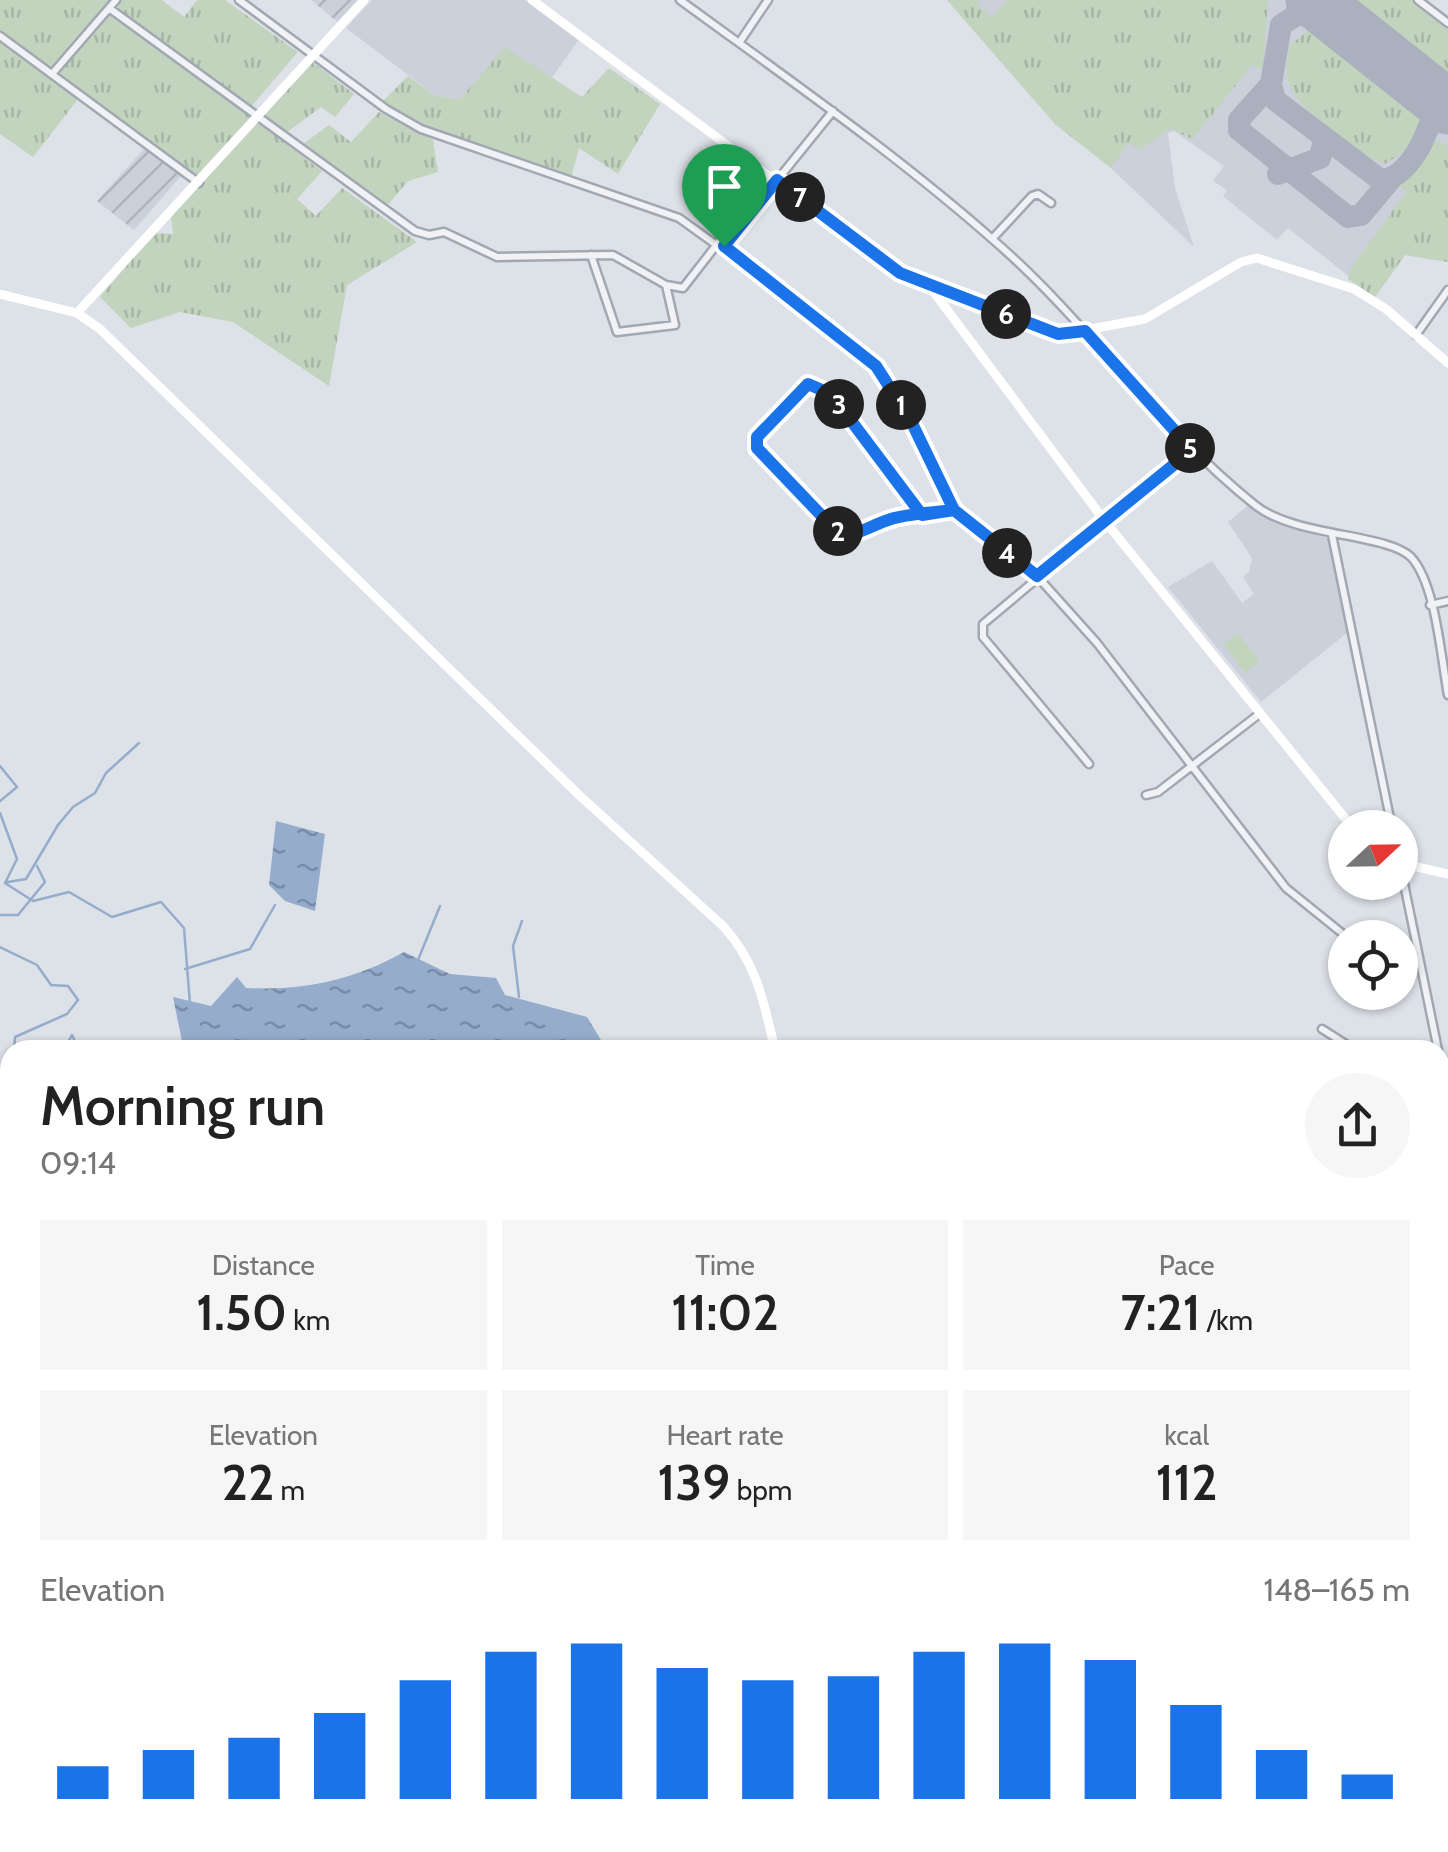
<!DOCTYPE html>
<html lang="en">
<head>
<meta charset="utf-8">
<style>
  body { margin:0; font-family:Cabin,sans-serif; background:#f6f6f6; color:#222; height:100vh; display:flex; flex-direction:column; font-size:38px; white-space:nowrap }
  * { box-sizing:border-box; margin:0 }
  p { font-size:32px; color:#767676 }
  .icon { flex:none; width:55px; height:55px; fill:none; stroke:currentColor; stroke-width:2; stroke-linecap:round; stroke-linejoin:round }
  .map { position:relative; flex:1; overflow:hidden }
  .sheet { position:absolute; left:0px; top:1040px; width:1450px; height:812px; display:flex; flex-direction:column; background:#fff; border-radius:30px 30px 0 0; box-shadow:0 2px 8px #0004 }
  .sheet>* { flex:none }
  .needle { width:65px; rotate:68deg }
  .fabs { position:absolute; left:1328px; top:810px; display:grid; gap:20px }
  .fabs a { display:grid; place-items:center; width:90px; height:90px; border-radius:50%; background:#fff; box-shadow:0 2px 8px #0004; font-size:50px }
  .pin { position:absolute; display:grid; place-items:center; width:85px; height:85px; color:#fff; margin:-102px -42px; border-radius:50% 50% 50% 0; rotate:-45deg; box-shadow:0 0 10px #0007 }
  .pin .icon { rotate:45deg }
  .km { position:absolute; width:50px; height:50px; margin:-25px; border-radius:50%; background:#222; color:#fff; font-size:28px; line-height:50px; text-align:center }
  .round { display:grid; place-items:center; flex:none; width:105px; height:105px; border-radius:52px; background:#f6f6f6 }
  .head { display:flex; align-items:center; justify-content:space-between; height:170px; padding:0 40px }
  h1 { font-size:55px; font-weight:600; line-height:75px }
  .stats { display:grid; grid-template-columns:repeat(3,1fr); gap:15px; height:170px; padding:10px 40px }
  .stats div { display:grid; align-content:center; border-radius:0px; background:#f6f6f6; text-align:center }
  .stats b { font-size:50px; font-weight:600 }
  .stats small { font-size:28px; font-weight:400 }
  .stats p { font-size:28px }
  .chart { height:280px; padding:20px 40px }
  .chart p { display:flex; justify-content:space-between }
  .chart svg { width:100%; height:180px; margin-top:10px; stroke:#1a73e8; stroke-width:6 }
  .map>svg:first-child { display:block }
  .built { fill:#cbd0db }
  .industrial { fill:url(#industrial-furrows) }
  .grass { fill:url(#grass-tufts) }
  .cemetery { fill:url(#cemetery-stones) }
  .pitch { fill:#c2d3be }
  .water { fill:url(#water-ripples) }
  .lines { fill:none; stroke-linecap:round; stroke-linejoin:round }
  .stream { stroke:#95accc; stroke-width:2.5 }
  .taxiway { stroke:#aab0be; stroke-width:22 }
  .runway { stroke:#aab0be; stroke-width:55 }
  .street-casing { stroke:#a2a8b2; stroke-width:11 }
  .street { stroke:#f0f2f6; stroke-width:6 }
  .secondary { stroke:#fff; stroke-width:9 }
  .route-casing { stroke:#fff; stroke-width:20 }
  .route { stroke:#1a73e8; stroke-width:12 }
</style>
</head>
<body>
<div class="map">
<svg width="1448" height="1852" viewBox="0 0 1448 1852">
  <defs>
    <pattern id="industrial-furrows" width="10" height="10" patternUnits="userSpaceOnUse" patternTransform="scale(2.5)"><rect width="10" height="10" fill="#cbd0db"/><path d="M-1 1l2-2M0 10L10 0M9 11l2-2" fill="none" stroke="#aeb3bd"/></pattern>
    <pattern id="grass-tufts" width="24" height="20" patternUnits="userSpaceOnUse" patternTransform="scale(2.5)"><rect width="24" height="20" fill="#c2d3be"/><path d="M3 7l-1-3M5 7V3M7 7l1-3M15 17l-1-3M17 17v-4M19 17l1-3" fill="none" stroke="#a7b5a4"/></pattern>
    <pattern id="cemetery-stones" width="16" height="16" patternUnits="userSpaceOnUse" patternTransform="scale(2.5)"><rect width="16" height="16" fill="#c2d3be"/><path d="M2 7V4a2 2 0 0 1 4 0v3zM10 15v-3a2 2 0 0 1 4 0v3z" fill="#a7b5a4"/></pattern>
    <pattern id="water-ripples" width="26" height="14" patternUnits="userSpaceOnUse" patternTransform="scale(2.5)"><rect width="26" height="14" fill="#95accc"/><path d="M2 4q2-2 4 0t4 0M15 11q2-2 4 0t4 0" fill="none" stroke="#798ca7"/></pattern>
  </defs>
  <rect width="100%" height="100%" fill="#dde1e8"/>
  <path class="built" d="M 372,0 L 525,0 L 580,38 L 551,79 L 505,48 L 460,99 L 436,96 L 346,28 Z
    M 947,0 L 1413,0 L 1448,28 L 1448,262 L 1405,255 L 1375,297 L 1288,228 L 1277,240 L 1223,196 L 1227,190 L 1213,181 L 1224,166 L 1174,131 L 1168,133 L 1175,188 L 1194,247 L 1111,168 L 1056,125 Z
    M 1250,504 L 1279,524 L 1328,538 L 1348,632 L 1261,702 L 1168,587 L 1212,561 L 1242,603 L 1254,594 L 1243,577 L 1249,572 L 1252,558 L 1228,522 Z"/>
  <path class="industrial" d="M 311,0 L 362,0 L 340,24 Z
    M 144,149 L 182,175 L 134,230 L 97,201 Z"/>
  <path class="grass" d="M 0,0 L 162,0 L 184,17 L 197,0 L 225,0 L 298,52 L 249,109 L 256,115 L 307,58 L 354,94 L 335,117 L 321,107 L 286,133 L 287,138 L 256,116 L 197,180 L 82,94 L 33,157 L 0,134 Z
    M 947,0 L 981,0 L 977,5 L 992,17 L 1007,0 L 1268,0 L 1263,70 L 1252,65 L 1193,139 L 1170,129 L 1140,150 L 1129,143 L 1111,168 L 1056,125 Z
    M 1340,0 L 1413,0 L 1448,28 L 1448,87 Z
    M 1309,30 C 1340,34 1421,96 1420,128 L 1404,152 L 1385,164 C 1359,155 1298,110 1289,84 C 1285,72 1287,58 1290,45 Z
    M 505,47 L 582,97 L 609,68 L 660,104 L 618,174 L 579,148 L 571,178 L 421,129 L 380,104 L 408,76 L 436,96 L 460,99 Z
    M 379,112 L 433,140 L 438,172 L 408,181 L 387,206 L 303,144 L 329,125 L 351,142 Z
    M 257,121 L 322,171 L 297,199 L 316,216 L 342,188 L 417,242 L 347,285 L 329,386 L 233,322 L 180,312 L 131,328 L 100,297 L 154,233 L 173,234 L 171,217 Z
    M 1438,139 L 1448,147 L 1448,262 L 1405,255 L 1375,297 L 1348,279 L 1351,268 L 1406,192 L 1398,184 Z"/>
  <path class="cemetery" d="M 1440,1841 L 1448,1843 L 1448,1852 L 1349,1852 L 1350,1843 Z"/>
  <path class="pitch" d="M 1238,633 L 1260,662 L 1245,673 L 1223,644 Z"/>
  <path class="water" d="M 276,821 L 325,834 L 315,911 L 285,901 L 269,885 Z
    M 404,952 L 450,974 L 496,978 L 505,995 L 587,1017 L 607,1050 L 577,1050 L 565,1044 L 565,1050 L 175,1050 L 183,1046 L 173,997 L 211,1006 L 237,977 L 246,988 C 304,991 354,980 404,952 Z
    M 10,1132 L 10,1180 L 0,1197 L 0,1137 Z
    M 0,1626 L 10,1639 L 10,1842 L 214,1842 L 223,1852 L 0,1852 Z"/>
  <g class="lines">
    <path class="stream" d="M 0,766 L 17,787 L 0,801
      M 0,813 L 17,859 L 5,883 L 33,901 L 69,892 L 112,917 L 161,902 L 184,928 L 190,1004
      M 8,882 L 26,879 L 58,825 L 73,807 L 95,793 L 106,773 L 139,743
      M 0,915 L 18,915 L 45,882 L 37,866
      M 0,947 L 37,965 L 51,985 L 68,986 L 78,1000 L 67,1014 L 15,1037 L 14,1050
      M 418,960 L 440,906
      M 185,969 L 250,949 L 275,905
      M 519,997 L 513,946 L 522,921
      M 64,1050 L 72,1035 L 79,1050"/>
    <path class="taxiway" d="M 1326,10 L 1303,11 L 1281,25 L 1271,84 L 1275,100 L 1382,181 C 1415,173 1430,127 1438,99
      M 1271,84 L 1239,120 L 1239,130 L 1338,209 L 1348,217 L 1361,215 L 1392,178
      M 1278,174 L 1320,158 L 1324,139"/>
    <path class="runway" d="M 1313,0 L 1448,107"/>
    <defs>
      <path id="street" d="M 239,0 L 386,109 L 421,129 L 679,218 L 848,340 L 876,366 L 910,419 L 954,510 L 1037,576 L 1097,643 L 1286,888 L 1348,938
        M 680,0 C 788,79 899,156 999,245 C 1090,325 1159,429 1255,505 C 1295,537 1386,533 1411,557 C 1436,584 1441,658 1448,695
        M 1418,0 L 1448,23
        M 109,8 L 415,231 L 429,235 L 444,232 L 497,257 L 613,255 L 666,285 L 683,288 L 718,243
        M 0,36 L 199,183
        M 739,43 L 768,0
        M 52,74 L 116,0
        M 992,239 L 1032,196 L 1038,194 L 1051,203
        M 724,246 L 833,111
        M 591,255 L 617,332 L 675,325 L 666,285
        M 1416,335 L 1448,290
        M 922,515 L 831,394 L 808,384 L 801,386 L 757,437 C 757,463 823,508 840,535 C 859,535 871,526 888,520 C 907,513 933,513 954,510
        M 1332,535 L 1392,828
        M 1430,605 L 1448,601
        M 1089,764 L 983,637 L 983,624 L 1191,450
        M 1146,795 L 1158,792 L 1258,715
        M 1400,864 L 1438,1050
        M 1400,958 L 1414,951
        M 1322,1029 L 1355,1050
        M 1440,1061 L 1440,1096
        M 0,1547 L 10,1551
        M 1440,1683 L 1448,1686
        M 1440,1757 L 1448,1760
        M 1142,1842 L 1188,1852
        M 1030,1852 L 1032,1842
        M 1296,1852 L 1298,1842"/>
    </defs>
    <use href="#street" class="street-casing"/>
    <use href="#street" class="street"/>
    <path class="secondary" d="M 532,0 L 879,258 L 930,287 L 1058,335 L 1145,319 L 1241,262 L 1257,258 L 1354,289 L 1386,309 L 1448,363
      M 930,287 L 1104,520 L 1353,828
      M 0,294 L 77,313 L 100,329 L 579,795 L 723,926 C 757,963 764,1003 775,1050
      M 77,313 L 364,0
      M 1400,863 L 1448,874
      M 1440,1833 L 1448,1835"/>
  </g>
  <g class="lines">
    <defs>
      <path id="route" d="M 724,246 L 876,366 L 910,419 L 954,510 C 933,513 907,513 888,520 C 870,526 859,535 840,535 L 757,448 L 757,437 L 808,384 L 831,394 L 922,515 L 954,510 L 1037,576 L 1192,450 L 1085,331 L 1058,334 L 900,273 L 777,180 L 724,246"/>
    </defs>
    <use href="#route" class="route-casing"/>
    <use href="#route" class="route"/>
  </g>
</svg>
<div class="fabs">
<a><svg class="needle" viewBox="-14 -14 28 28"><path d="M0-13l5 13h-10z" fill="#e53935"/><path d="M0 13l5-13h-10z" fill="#767676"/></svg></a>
<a><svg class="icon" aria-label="locate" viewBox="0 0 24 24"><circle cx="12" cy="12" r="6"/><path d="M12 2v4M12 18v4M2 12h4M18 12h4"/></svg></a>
</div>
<div class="pin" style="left:724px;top:246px;background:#1e9e55"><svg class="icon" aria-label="arrive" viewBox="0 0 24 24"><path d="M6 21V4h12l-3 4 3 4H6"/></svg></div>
<b class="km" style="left:901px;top:405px">1</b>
<b class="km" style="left:838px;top:531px">2</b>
<b class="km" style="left:839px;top:404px">3</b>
<b class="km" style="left:1007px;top:553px">4</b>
<b class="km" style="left:1190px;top:448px">5</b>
<b class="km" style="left:1006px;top:314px">6</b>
<b class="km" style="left:800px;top:197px">7</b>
<section class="sheet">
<div class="head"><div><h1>Morning run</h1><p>09:14</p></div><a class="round"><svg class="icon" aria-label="share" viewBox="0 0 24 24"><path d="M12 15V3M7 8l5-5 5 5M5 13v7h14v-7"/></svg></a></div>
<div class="stats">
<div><p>Distance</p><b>1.50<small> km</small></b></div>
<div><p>Time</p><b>11:02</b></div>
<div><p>Pace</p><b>7:21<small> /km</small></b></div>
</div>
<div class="stats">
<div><p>Elevation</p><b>22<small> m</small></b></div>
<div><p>Heart rate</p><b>139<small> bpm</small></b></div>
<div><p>kcal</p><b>112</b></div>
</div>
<div class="chart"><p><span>Elevation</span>148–165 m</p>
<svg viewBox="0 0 160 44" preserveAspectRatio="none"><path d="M5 44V36M15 44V32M25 44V29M35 44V23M45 44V15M55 44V8M65 44V6M75 44V12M85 44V15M95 44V14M105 44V8M115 44V6M125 44V10M135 44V21M145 44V32M155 44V38"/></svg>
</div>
</section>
</div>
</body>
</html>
